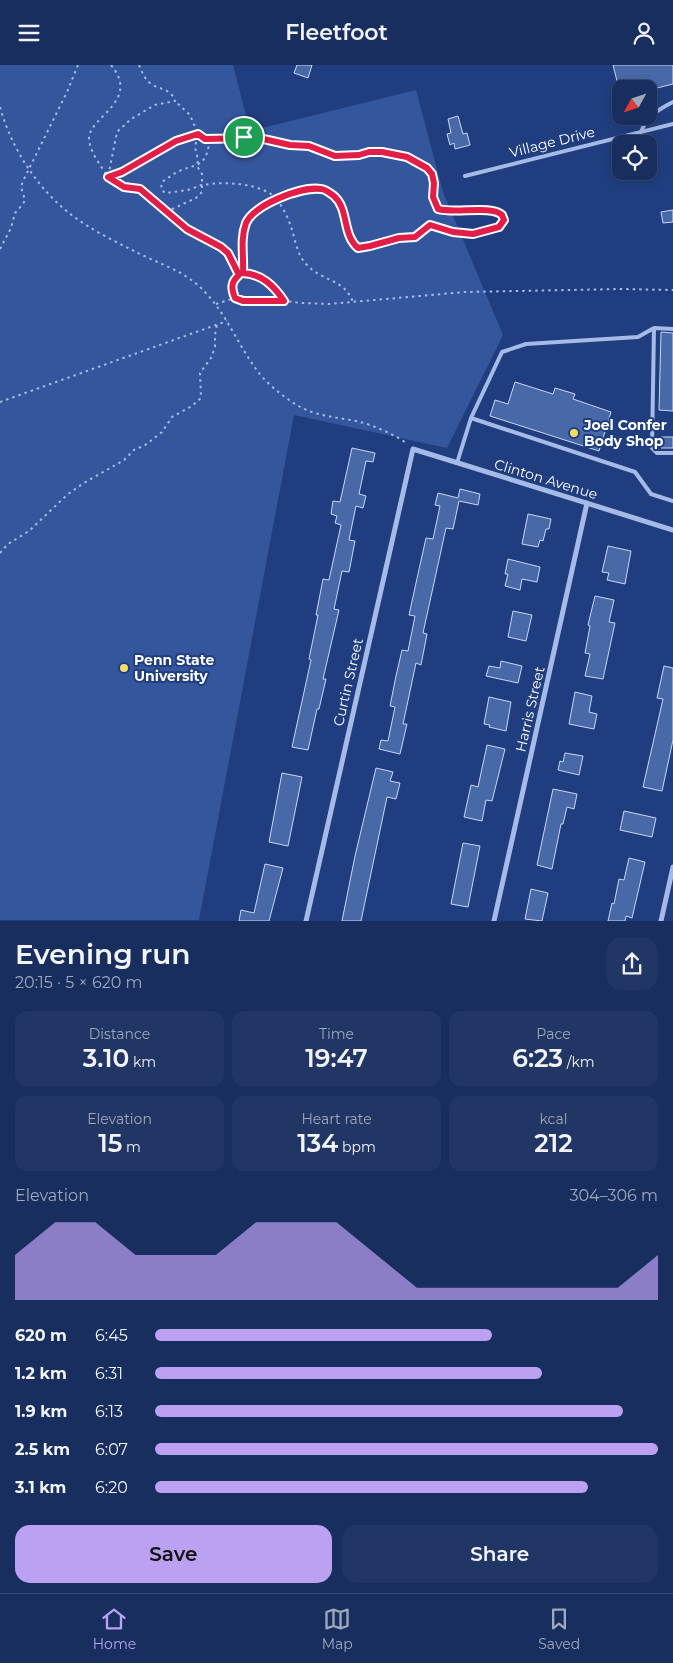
<!DOCTYPE html>
<html lang="en">
<head>
<meta charset="utf-8">
<style>
  body { margin:0; font-family:Montserrat,sans-serif; background:#213665; color:#f1f3f6; height:100vh; display:flex; flex-direction:column; font-size:19px; white-space:nowrap }
  * { box-sizing:border-box; margin:0 }
  p { font-size:16px; color:#9fa8bd }
  .icon { flex:none; width:28px; height:28px; fill:none; stroke:currentColor; stroke-width:2; stroke-linecap:round; stroke-linejoin:round }
  .map { position:relative; height:856px; overflow:hidden }
  .sheet { display:flex; flex-direction:column; background:#182e5f; flex:1 }
  .sheet>* { flex:none }
  .needle { width:32px; rotate:230deg }
  .buttons { position:absolute; left:612px; top:15px; display:grid; gap:10px }
  .buttons a { display:grid; place-items:center; width:45px; height:45px; border-radius:10px; background:#182e5f; box-shadow:0 2px 8px #0003,0 0 0 1px #364a74; font-size:25px }
  .pin { position:absolute; display:grid; place-items:center; width:42px; height:42px; color:#fff; margin:-21px; border:2px solid #fff; border-radius:50%; box-shadow:0 1px 5px #0007 }
  .round { display:grid; place-items:center; flex:none; width:52px; height:52px; border-radius:15px; background:#213665 }
  .headline { display:flex; align-items:center; justify-content:space-between; height:85px; padding:0 15px }
  h1 { font-size:28px; font-weight:600; line-height:38px }
  .stats { display:grid; grid-template-columns:repeat(3,1fr); gap:8px; height:85px; padding:5px 15px }
  .stats div { display:grid; align-content:center; border-radius:12px; background:#213665; text-align:center }
  .stats b { font-size:25px; font-weight:600 }
  .stats small { font-size:14px; font-weight:400 }
  .stats p { font-size:14px }
  .chart { height:140px; padding:10px 15px }
  .chart p { display:flex; justify-content:space-between }
  .chart svg { width:100%; height:90px; margin-top:5px; fill:#bca0f2; opacity:.7 }
  .action { display:flex; gap:10px; margin-top:auto; padding:10px 15px }
  .action a { flex:1; height:58px; border-radius:15px; background:#bca0f2; color:#111; font-size:20px; font-weight:600; line-height:58px; text-align:center }
  .action a+a { background:#213665; color:#f1f3f6 }
  ul { padding:0 15px; list-style:none; font-size:16px }
  li { display:grid; grid-template-columns:80px 60px 1fr; align-items:center; height:38px }
  li i { height:12px; border-radius:6px; background:#bca0f2 }
  header { display:flex; justify-content:space-between; align-items:center; height:65px; padding:0 15px; background:#182e5f; font-size:22px; font-weight:600 }
  .tabs { display:flex; justify-content:space-around; align-items:center; height:70px; border-top:1px solid #364a74; background:#182e5f; font-size:14px; color:#9fa8bd }
  .tabs a { display:grid; justify-items:center; gap:2px }
  .tabs .active { color:#bca0f2 }
  .map>svg:first-child { display:block }
  .green { fill:#34569d }
  .building { fill:#4968a8; stroke:#c9d7f6 }
  .lines { fill:none; stroke-linecap:round; stroke-linejoin:round }
  .path { stroke:#a5bbe7; stroke-width:2; stroke-dasharray:2.5 4; stroke-linecap:butt }
  .lane { stroke:#a5bbe7; stroke-width:4 }
  .street { stroke:#a5bbe7; stroke-width:5 }
  .route-casing { stroke:#fff; stroke-width:10 }
  .route { stroke:#e11d48; stroke-width:6 }
  .poi-dot { fill:#f4dd66; stroke:#203e7f; stroke-width:2 }
  .labels { text-anchor:middle; dominant-baseline:central; stroke-width:4; stroke-linejoin:round; paint-order:stroke }
  .street-label { font-size:14px; fill:#fff; stroke:#203e7f }
  .poi-label { font-size:14px; font-weight:bold; fill:#fff; stroke:#203e7f; text-anchor:start }
</style>
</head>
<body>
<header><svg class="icon" aria-label="menu" viewBox="0 0 24 24"><path d="M4 6h16M4 12h16M4 18h16"/></svg>Fleetfoot<svg class="icon" aria-label="person" viewBox="0 0 24 24"><circle cx="12" cy="8" r="4"/><path d="M4 21q1-7 8-7t8 7"/></svg></header>
<div class="map">
<svg width="673" height="856" viewBox="0 0 673 856">
  <rect width="100%" height="100%" fill="#203e7f"/>
  <path class="green" d="M 0,0 L 233,0 L 250,66 L 416,25 L 443,127 L 503,270 L 447,383 L 294,350 L 199,855 L 0,855 Z"/>
  <path class="building" d="M 297,0 L 312,0 L 308,13 L 294,8 Z
    M 613,0 L 673,0 L 673,19 L 653,24 L 619,24 Z
    M 458,51 L 463,69 L 467,68 L 470,80 L 455,84 L 454,78 L 450,80 L 447,69 L 451,68 L 448,54 Z
    M 673,145 L 673,157 L 663,158 L 661,147 Z
    M 661,267 L 673,268 L 673,346 L 659,345 Z
    M 515,317 L 553,329 L 555,323 L 575,329 L 573,334 L 611,347 L 599,386 L 490,351 L 495,335 L 508,339 Z
    M 661,372 L 673,372 L 673,383 L 661,383 Z
    M 352,383 L 375,388 L 373,397 L 366,396 L 359,429 L 366,431 L 363,443 L 356,441 L 349,475 L 355,476 L 349,507 L 342,506 L 334,544 L 339,545 L 323,614 L 326,614 L 319,644 L 317,644 L 308,685 L 292,682 L 311,595 L 309,594 L 318,550 L 316,550 L 323,514 L 329,515 L 341,460 L 335,458 L 337,451 L 331,449 L 333,436 L 340,437 Z
    M 460,424 L 480,429 L 478,440 L 459,436 L 453,464 L 446,463 L 423,568 L 427,569 L 421,600 L 416,598 L 403,659 L 407,659 L 400,689 L 379,684 L 381,675 L 388,676 L 395,642 L 390,641 L 396,611 L 402,585 L 408,586 L 415,551 L 409,550 L 416,518 L 426,473 L 433,474 L 440,441 L 435,440 L 438,428 L 458,433 Z
    M 528,449 L 551,454 L 549,464 L 546,464 L 543,476 L 540,475 L 538,482 L 522,479 Z
    M 608,481 L 631,486 L 625,519 L 607,515 L 609,508 L 602,507 Z
    M 508,494 L 540,502 L 537,517 L 522,514 L 520,525 L 505,521 L 508,509 L 505,509 Z
    M 595,531 L 614,535 L 609,557 L 615,558 L 603,614 L 585,611 L 590,589 L 585,588 L 590,561 L 588,560 Z
    M 513,546 L 532,550 L 526,576 L 508,572 Z
    M 501,596 L 522,601 L 518,618 L 486,611 L 489,601 L 500,603 Z
    M 664,601 L 673,603 L 673,675 L 662,726 L 643,722 L 663,634 L 657,633 Z
    M 575,627 L 592,631 L 589,647 L 597,649 L 594,664 L 569,659 Z
    M 489,632 L 511,637 L 506,666 L 489,662 L 490,660 L 484,659 Z
    M 487,680 L 505,684 L 492,736 L 486,735 L 482,756 L 464,752 L 471,720 L 478,722 Z
    M 565,688 L 583,691 L 579,710 L 558,705 L 560,696 L 563,697 Z
    M 376,703 L 393,707 L 390,716 L 400,718 L 396,734 L 387,732 L 361,856 L 342,856 L 355,791 Z
    M 282,708 L 302,712 L 288,781 L 269,777 Z
    M 553,724 L 577,729 L 574,744 L 567,742 L 563,759 L 561,759 L 552,804 L 537,800 Z
    M 624,746 L 656,753 L 652,772 L 620,765 Z
    M 463,778 L 480,781 L 468,842 L 451,839 Z
    M 629,793 L 645,797 L 632,853 L 626,851 L 625,856 L 608,856 L 612,838 L 614,839 L 619,814 L 624,815 Z
    M 265,799 L 283,803 L 269,856 L 239,856 L 241,845 L 254,848 Z
    M 531,824 L 548,828 L 542,856 L 525,854 Z"/>
  <g class="lines">
    <path class="path" d="M 111,0 C 141,36 90,51 89,73 C 89,86 101,101 108,112 L 122,107 L 176,76 L 198,69 L 205,74 L 209,80 C 205,99 200,99 184,104 C 176,107 169,112 162,117 L 161,124 L 165,128 C 174,127 183,126 192,124 C 196,122 199,120 203,120 C 224,116 262,118 277,134 C 234,160 245,163 243,208
      M 139,0 C 142,7 144,13 150,18 C 159,25 171,23 175,36 L 155,40 L 131,54 L 117,67 L 108,112 L 124,122 L 140,124 L 187,165 L 221,182 L 228,188 L 239,210
      M 0,42 C 11,82 36,122 69,148 C 88,163 112,175 134,186 C 157,198 185,206 203,225 C 226,248 237,278 256,304 C 265,317 281,330 295,339 C 314,351 335,352 356,356 C 374,360 393,369 408,379
      M 205,74 L 259,73 L 289,80 L 309,81 L 335,91 L 359,90 L 369,87 L 382,87 L 407,92 L 427,103 L 431,109 L 434,118 L 433,132 L 438,144 C 455,149 492,141 502,150 L 504,155 L 499,162 L 473,169 L 453,167 L 430,160 L 415,171 L 399,173 L 370,181 L 357,183 C 347,174 347,159 343,147 C 332,114 301,123 277,134 C 282,142 287,150 290,159 C 295,172 296,188 306,199 C 322,217 344,213 353,237
      M 166,147 L 196,133 L 202,127 L 202,109 L 197,101 L 198,95 L 195,82 L 198,69 L 190,50 L 175,36
      M 0,184 L 11,163 L 15,148 L 23,139 L 25,135 L 21,122 L 23,116 L 67,27 L 78,0
      M 284,236 C 275,221 262,209 243,208 C 231,213 230,222 235,233 L 243,236 L 284,236 L 301,238 L 329,239 L 465,227 L 620,224 L 673,225
      M 216,239 L 235,233
      M 0,337 L 227,256
      M 0,488 L 8,479 L 29,466 L 68,429 L 84,418 L 124,395 L 135,384 L 144,381 L 162,367 L 172,352 L 192,341 L 201,333 L 200,308 L 211,293 L 215,282 L 215,270 L 217,260"/>
    <path class="lane" d="M 641,67 C 646,52 659,44 673,37
      M 465,111 L 673,59
      M 654,263 L 652,383 L 657,388 L 673,388
      M 471,353 L 635,407 L 651,429 L 673,436
      M 457,398 L 471,353 L 502,287 L 526,279 L 638,272 L 654,263 L 673,264"/>
    <path class="street" d="M 306,856 L 413,384 L 673,465
      M 494,856 L 587,438
      M 661,856 L 673,802"/>
  </g>
  <g class="lines">
    <defs>
      <path id="route" d="M 198,69 L 205,74 L 259,73 L 290,80 L 309,81 L 335,91 L 359,90 L 369,87 L 382,87 L 407,92 L 427,103 L 432,109 L 434,118 L 433,132 L 438,144 C 455,149 491,140 502,150 L 504,155 L 499,162 L 473,169 L 453,167 L 430,160 L 415,172 L 399,173 L 370,181 L 358,183 C 342,170 349,144 334,131 C 330,128 325,124 321,124 C 301,121 254,140 246,158 C 240,174 244,191 243,208 C 262,209 274,221 284,236 L 243,236 L 235,233 C 231,223 231,217 239,210 L 228,188 L 221,182 L 187,164 L 140,124 L 124,122 L 108,112 L 122,107 L 176,76 Z"/>
    </defs>
    <use href="#route" class="route-casing"/>
    <use href="#route" class="route"/>
  </g>
  <g class="poi-dot">
    <circle cx="574" cy="368" r="5"/>
    <circle cx="124" cy="603" r="5"/>
  </g>
  <g class="labels">
    <g class="street-label">
      <text transform="translate(552 77) rotate(-14)">Village Drive</text>
      <text transform="translate(546 414) rotate(17)">Clinton Avenue</text>
      <text transform="translate(348 617) rotate(-77)">Curtin Street</text>
      <text transform="translate(530 644) rotate(-77)">Harris Street</text>
    </g>
    <g class="poi-label">
      <text x="584" y="360">Joel Confer<tspan x="584" dy="16">Body Shop</tspan></text>
      <text x="134" y="595">Penn State<tspan x="134" dy="16">University</tspan></text>
    </g>
  </g>
</svg>
<div class="buttons">
<a><svg class="needle" viewBox="-14 -14 28 28"><path d="M0-13l5 13h-10z" fill="#e53935"/><path d="M0 13l5-13h-10z" fill="#9fa8bd"/></svg></a>
<a><svg class="icon" aria-label="locate" viewBox="0 0 24 24"><circle cx="12" cy="12" r="6"/><path d="M12 2v4M12 18v4M2 12h4M18 12h4"/></svg></a>
</div>
<div class="pin" style="left:244px;top:72px;background:#1e9e55"><svg class="icon" aria-label="arrive" viewBox="0 0 24 24"><path d="M6 21V4h12l-3 4 3 4H6"/></svg></div>
</div>
<section class="sheet">
<div class="headline"><div><h1>Evening run</h1><p>20:15 · 5 × 620 m</p></div><a class="round"><svg class="icon" aria-label="share" viewBox="0 0 24 24"><path d="M12 15V3M7 8l5-5 5 5M5 13v7h14v-7"/></svg></a></div>
<div class="stats">
<div><p>Distance</p><b>3.10<small> km</small></b></div>
<div><p>Time</p><b>19:47</b></div>
<div><p>Pace</p><b>6:23<small> /km</small></b></div>
</div>
<div class="stats">
<div><p>Elevation</p><b>15<small> m</small></b></div>
<div><p>Heart rate</p><b>134<small> bpm</small></b></div>
<div><p>kcal</p><b>212</b></div>
</div>
<div class="chart"><p><span>Elevation</span>304–306 m</p>
<svg viewBox="0 0 160 44" preserveAspectRatio="none"><path d="M0 44V22L10 6L20 6L30 22L40 22L50 22L60 6L70 6L80 6L90 22L100 38L110 38L120 38L130 38L140 38L150 38L160 22V44z"/></svg>
</div>
<ul>
<li><b>620 m</b>6:45<i style="width:67%"></i></li>
<li><b>1.2 km</b>6:31<i style="width:77%"></i></li>
<li><b>1.9 km</b>6:13<i style="width:93%"></i></li>
<li><b>2.5 km</b>6:07<i style="width:100%"></i></li>
<li><b>3.1 km</b>6:20<i style="width:86%"></i></li>
</ul>
<div class="action"><a>Save</a><a>Share</a></div>
</section>
<nav class="tabs">
<a class="active"><svg class="icon" aria-label="home" viewBox="0 0 24 24"><path d="M3 11l9-7 9 7M6 9v11h12V9"/></svg>Home</a>
<a><svg class="icon" aria-label="map" viewBox="0 0 24 24"><path d="M3 6l6-2 6 2 6-2v14l-6 2-6-2-6 2zM9 4v14M15 6v14"/></svg>Map</a>
<a><svg class="icon" aria-label="saved" viewBox="0 0 24 24"><path d="M7 4h10v16l-5-4-5 4z"/></svg>Saved</a>
</nav>
</body>
</html>
